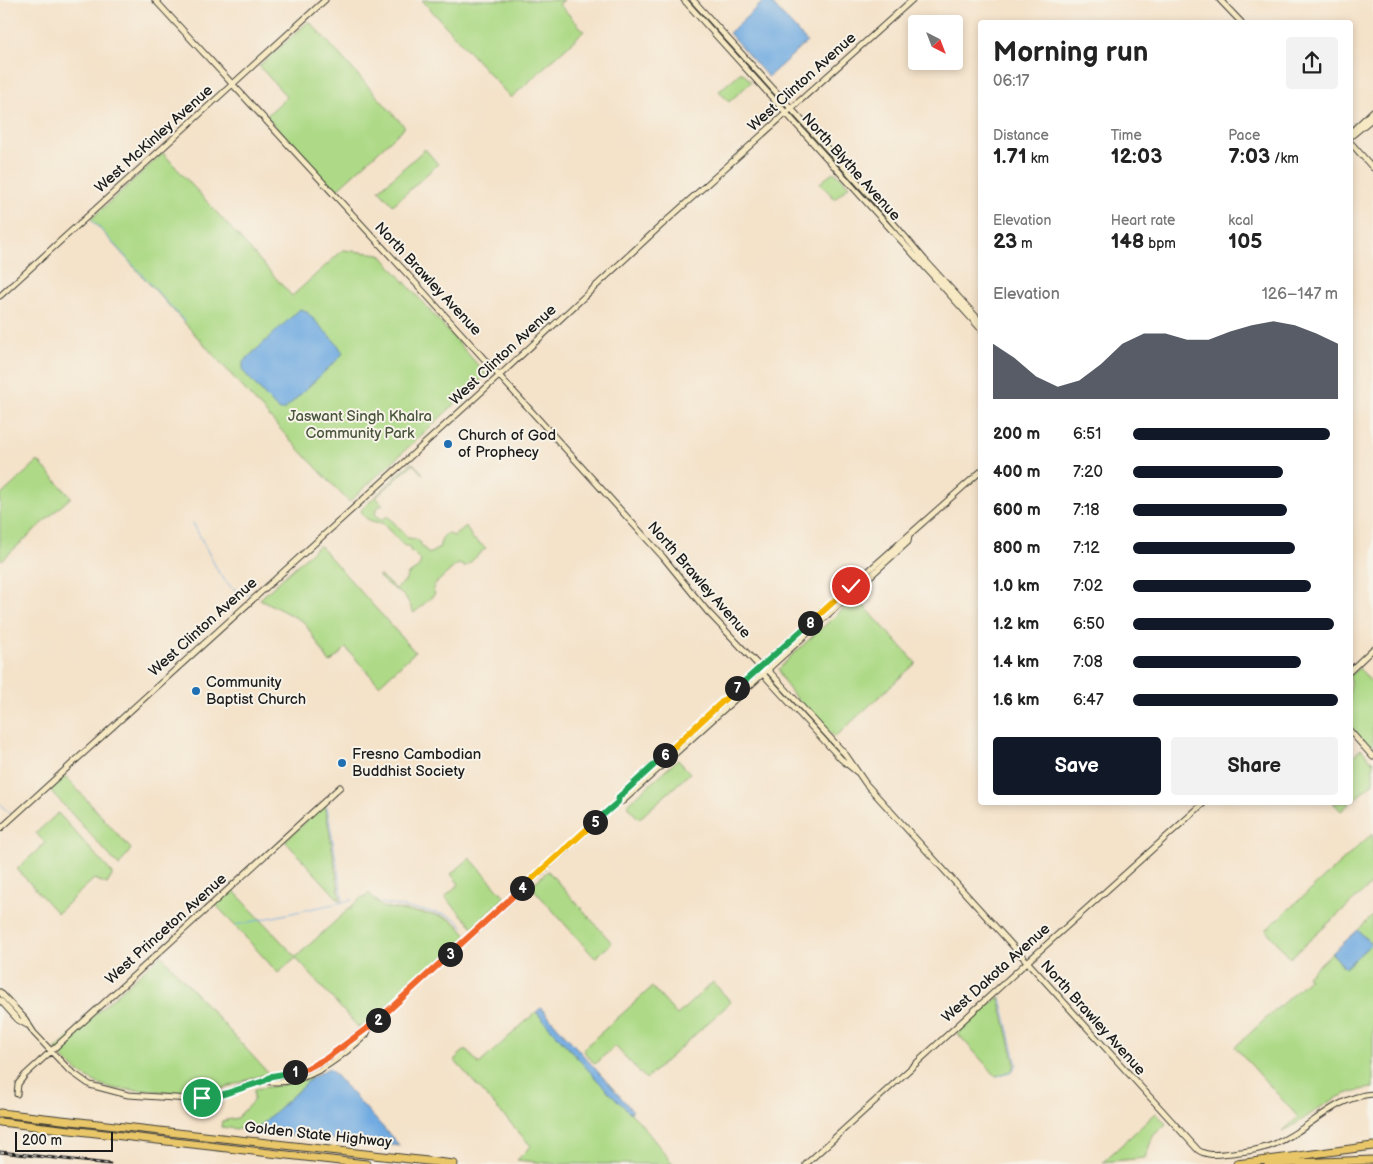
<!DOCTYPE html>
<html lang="en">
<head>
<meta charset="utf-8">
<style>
  body { margin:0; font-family:"Balsamiq Sans",sans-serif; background:#f2f2f2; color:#222; height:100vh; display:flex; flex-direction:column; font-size:19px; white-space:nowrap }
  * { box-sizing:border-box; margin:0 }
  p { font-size:16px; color:#767676 }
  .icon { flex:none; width:28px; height:28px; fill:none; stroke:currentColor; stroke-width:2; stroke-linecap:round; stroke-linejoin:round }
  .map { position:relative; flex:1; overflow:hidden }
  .panel { position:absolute; left:978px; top:20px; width:375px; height:785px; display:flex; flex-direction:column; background:#fff; border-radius:5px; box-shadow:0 2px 8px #0003 }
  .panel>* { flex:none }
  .needle { width:32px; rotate:138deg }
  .buttons { position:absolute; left:908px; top:15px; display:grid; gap:10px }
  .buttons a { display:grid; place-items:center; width:55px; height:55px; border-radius:5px; background:#fff; box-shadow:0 2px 8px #0003; font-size:25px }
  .scale { position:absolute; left:15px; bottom:12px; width:98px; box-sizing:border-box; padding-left:5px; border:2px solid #1c1c1c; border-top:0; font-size:14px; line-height:18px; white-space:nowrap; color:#1c1c1c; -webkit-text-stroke:4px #f7f3e8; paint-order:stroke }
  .pin { position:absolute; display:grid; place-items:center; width:42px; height:42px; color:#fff; margin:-21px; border:2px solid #fff; border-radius:50%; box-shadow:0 1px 5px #0007 }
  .km { position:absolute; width:25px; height:25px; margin:-12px; border-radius:50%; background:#222; color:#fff; font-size:14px; line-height:25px; text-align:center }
  .round { display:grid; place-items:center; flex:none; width:52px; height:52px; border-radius:5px; background:#f2f2f2 }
  .summary { display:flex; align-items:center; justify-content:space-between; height:85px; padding:0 15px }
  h1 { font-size:28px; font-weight:800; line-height:38px }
  .figures { display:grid; grid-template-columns:repeat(3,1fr); gap:8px; height:85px; padding:5px 15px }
  .figures div { display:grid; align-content:center }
  .figures b { font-size:21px; font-weight:800 }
  .figures small { font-size:14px; font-weight:400 }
  .figures p { font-size:14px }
  .chart { height:140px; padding:10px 15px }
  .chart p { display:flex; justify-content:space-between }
  .chart svg { width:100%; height:90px; margin-top:5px; fill:#111827; opacity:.7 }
  .cta { display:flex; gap:10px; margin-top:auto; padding:10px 15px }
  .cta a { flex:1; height:58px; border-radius:5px; background:#111827; color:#fff; font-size:20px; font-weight:800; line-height:58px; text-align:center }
  .cta a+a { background:#f2f2f2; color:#222 }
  ul { padding:0 15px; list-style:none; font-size:16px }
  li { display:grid; grid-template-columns:80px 60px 1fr; align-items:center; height:38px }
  li i { height:12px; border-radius:6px; background:#111827 }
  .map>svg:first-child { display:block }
  .green { fill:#aeda87; stroke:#657b52 }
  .water { fill:#71abe1; stroke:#46647e }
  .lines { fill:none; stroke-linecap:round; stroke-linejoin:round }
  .stream { stroke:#71abe1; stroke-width:1 }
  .secondary-casing { stroke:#3c3a36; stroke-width:7 }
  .highway-casing { stroke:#3c3a36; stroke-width:9 }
  .secondary { stroke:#f6e9c3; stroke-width:5 }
  .highway { stroke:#e9c769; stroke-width:7 }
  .rail-casing { stroke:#1c1c1c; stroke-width:3 }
  .rail { stroke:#f7f3e8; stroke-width:1; stroke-dasharray:4; stroke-linecap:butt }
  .split-1-casing { stroke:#fff; stroke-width:10 }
  .split-2-casing { stroke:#fff; stroke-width:10 }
  .split-3-casing { stroke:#fff; stroke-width:10 }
  .split-4-casing { stroke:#fff; stroke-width:10 }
  .split-5-casing { stroke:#fff; stroke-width:10 }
  .split-6-casing { stroke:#fff; stroke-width:10 }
  .split-7-casing { stroke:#fff; stroke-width:10 }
  .split-8-casing { stroke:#fff; stroke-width:10 }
  .split-9-casing { stroke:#fff; stroke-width:10 }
  .split-1 { stroke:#22a559; stroke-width:6 }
  .split-2 { stroke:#f0652b; stroke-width:6 }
  .split-3 { stroke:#f0652b; stroke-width:6 }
  .split-4 { stroke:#f0652b; stroke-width:6 }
  .split-5 { stroke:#f5b400; stroke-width:6 }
  .split-6 { stroke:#22a559; stroke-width:6 }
  .split-7 { stroke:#f5b400; stroke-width:6 }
  .split-8 { stroke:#22a559; stroke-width:6 }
  .split-9 { stroke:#f5b400; stroke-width:6 }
  .poi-dot { fill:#1f6fb2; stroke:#f7f3e8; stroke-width:2 }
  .labels { text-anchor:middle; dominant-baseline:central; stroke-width:4; stroke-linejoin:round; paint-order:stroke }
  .street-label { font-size:15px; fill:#1c1c1c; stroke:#f7f3e8 }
  .park-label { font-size:15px; fill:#48553c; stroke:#f7f3e8 }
  .poi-label { font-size:15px; fill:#1c1c1c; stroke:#f7f3e8; text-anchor:start }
</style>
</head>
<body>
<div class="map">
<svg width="1373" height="1164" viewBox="0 0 1373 1164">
  <rect width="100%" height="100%" fill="#f7f3e8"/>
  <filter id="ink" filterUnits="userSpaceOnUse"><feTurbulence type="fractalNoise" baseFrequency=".02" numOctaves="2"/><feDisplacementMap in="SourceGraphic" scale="10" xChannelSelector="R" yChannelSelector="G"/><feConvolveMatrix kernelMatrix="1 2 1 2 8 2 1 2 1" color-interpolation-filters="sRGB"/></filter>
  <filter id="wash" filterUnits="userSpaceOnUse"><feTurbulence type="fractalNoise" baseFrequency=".0096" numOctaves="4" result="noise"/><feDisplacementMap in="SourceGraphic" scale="20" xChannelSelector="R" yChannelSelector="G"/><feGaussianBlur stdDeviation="1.12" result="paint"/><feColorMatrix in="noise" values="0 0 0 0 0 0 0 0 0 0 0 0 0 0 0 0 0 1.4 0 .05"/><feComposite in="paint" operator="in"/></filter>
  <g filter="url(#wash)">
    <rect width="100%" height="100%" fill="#f4e2c9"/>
    <path class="green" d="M 422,0 L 564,0 L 559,4 L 584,31 L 511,98 Z
      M 309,21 L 405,127 L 334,192 L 266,116 L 287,97 L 259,66 Z
      M 740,73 L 743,73 L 751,82 L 729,102 L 719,91 Z
      M 425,149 L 438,164 L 393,205 L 379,190 Z
      M 163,153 L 292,296 L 343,250 L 380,254 L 485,373 L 485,376 L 349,502 L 281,430 L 91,219 Z
      M 833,172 L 840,176 L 849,186 L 835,199 L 820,183 Z
      M 38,461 L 71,497 L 2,560 L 0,558 L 0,496 Z
      M 413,463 L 423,473 L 422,474 L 413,464 L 376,497 L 383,505 C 377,506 373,511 377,517 L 383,519 L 388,516 L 408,538 L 416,539 L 421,543 L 421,545 L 429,554 L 439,548 L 442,538 L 447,533 L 454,536 L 466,526 L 472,538 L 486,548 L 465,567 L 459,564 L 455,566 L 434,585 L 433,590 L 435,594 L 414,613 C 410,607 409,600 403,595 C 395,589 386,585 379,577 L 379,575 L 396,589 L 406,580 L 407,575 L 418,568 L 421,561 L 413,552 L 411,552 L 409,547 L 403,545 L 382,523 C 373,522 363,520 361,510 L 410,464 Z
      M 319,545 L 415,652 L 379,685 L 346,648 L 330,663 L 304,622 L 260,599 Z
      M 856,597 L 916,663 L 835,737 C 820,724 782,688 779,669 L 792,655 Z
      M 1359,668 L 1373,684 L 1373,751 L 1350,726 L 1350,675 Z
      M 1361,749 L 1373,762 L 1373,783 L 1341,811 L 1333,803 L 1350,802 L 1350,759 Z
      M 678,760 L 690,773 L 639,819 L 628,807 L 628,804 L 676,761 Z
      M 65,776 L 131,849 L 119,866 L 50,790 Z
      M 325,804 L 341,902 L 285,841 Z
      M 58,813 L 113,874 L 107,884 L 94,879 L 57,913 L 17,869 L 45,843 L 36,833 Z
      M 1373,833 L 1373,883 L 1290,958 L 1266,930 Z
      M 470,858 L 505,897 L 473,927 L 445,897 L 459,884 L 451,874 Z
      M 548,871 L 612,943 L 595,958 L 531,886 Z
      M 233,890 L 296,957 L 362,897 L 364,898 L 369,893 L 382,907 L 440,916 L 450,919 L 458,925 L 467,936 L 368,1024 L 358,1027 L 296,958 L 278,973 L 216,905 Z
      M 1373,915 L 1373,1088 C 1331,1092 1316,1114 1282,1132 L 1298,1117 L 1235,1047 L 1309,979 L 1307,976 L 1332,953 L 1345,968 L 1371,944 L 1358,930 Z
      M 161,955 L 268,1073 L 206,1094 L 117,1089 C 90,1084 73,1069 55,1050 Z
      M 713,982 L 731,1002 L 646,1079 L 615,1046 L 595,1064 L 585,1053 L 584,1048 L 652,987 L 677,1015 Z
      M 999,997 L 1015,1064 L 1012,1071 L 996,1076 L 959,1035 L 958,1032 L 987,1006 Z
      M 536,1012 L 601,1084 L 638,1120 L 673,1164 L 555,1164 L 517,1160 L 531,1146 L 454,1060 L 466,1049 L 479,1064 Z
      M 313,1077 L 254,1131 L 221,1127 L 222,1121 L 237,1118 L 254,1100 L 254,1089 L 281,1085 Z
      M 1156,1113 L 1166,1124 L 1153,1136 L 1145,1158 L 1103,1162 Z"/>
    <path class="water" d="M 765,0 L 769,0 L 807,42 L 768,77 L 729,33 Z
      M 300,309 L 306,311 L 338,345 L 343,353 L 339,358 L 284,410 L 278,410 L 243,371 L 243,362 Z
      M 1358,930 L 1371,944 L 1345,968 L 1332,953 Z
      M 541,1008 L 633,1111 L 630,1113 L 601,1084 L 536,1012 Z
      M 329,1068 L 400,1146 L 254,1131 L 313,1077 Z"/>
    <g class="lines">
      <path class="stream" d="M 92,220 L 185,322
        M 193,523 L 220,575 L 232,588 L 250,595
        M 0,804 L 10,814
        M 327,807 L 343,900
        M 381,903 L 447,915 L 457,920 L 464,927
        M 236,925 L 352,900
        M 998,1076 L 1012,1071 L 1017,1065 L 1001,998"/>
    </g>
  </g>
  <g filter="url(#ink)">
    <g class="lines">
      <defs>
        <path id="secondary" d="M 155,0 L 421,289 L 663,557 L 707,611 L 760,667 L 763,674 L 841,759 L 857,772
          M 684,0 L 980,328
          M 693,0 L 873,199 L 925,260 L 980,321
          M 1220,0 L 1241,22
          M 1350,133 L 1373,111
          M 1350,137 L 1373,118
          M 1350,142 L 1373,168
          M 0,296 L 325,0
          M 765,669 L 768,670 L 846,755 L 866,784 L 1198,1150 C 1208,1157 1220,1154 1232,1153 C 1248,1151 1262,1150 1277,1143 C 1311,1128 1334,1097 1373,1094
          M 1350,671 L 1373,649
          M 1350,731 L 1373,757
          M 618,802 L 619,797 L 760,667 L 980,472
          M 0,829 L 499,376 L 655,231 L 912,0
          M 0,992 L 25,1019 L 34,1033 L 69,1070 L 90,1085 L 128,1095 L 190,1099 L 221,1095 L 241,1087 L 264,1081 L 272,1076 L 291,1073 L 316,1065 L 337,1051 L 362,1031 L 369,1028 L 618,802 L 623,801 L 908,542 L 909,536
          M 0,1000 L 18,1020 L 27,1025
          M 264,1081 C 305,1088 339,1059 366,1035 L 369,1028
          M 17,1094 L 18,1084 L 25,1075 L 340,787
          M 806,1164 L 1026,963 L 1205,802"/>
        <path id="highway" d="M 0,1113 L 454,1164
          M 0,1122 L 366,1164
          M 1237,1164 L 1373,1146
          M 1268,1164 L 1373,1160"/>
      </defs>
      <use href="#secondary" class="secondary-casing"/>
      <use href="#highway" class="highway-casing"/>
      <use href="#secondary" class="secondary"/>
      <use href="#highway" class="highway"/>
      <defs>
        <path id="rail" d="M 0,1152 L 110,1164"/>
      </defs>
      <use href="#rail" class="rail-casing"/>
      <use href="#rail" class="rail"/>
    </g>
  </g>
  <g class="lines" filter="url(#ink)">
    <defs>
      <path id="split-1" d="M 202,1098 L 221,1095 L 264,1081 L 272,1076 L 295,1072"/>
      <path id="split-2" d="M 295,1072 L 308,1068 L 327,1058 L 378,1020"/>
      <path id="split-3" d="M 378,1020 L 450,954"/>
      <path id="split-4" d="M 450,954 L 522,888"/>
      <path id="split-5" d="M 522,888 L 595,822"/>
      <path id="split-6" d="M 595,822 L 618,802 L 619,797 L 665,755"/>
      <path id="split-7" d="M 665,755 L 737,688"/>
      <path id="split-8" d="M 737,688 L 810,623"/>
      <path id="split-9" d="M 810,623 L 851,586"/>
    </defs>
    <use href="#split-1" class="split-1-casing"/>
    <use href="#split-2" class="split-2-casing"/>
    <use href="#split-3" class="split-3-casing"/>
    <use href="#split-4" class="split-4-casing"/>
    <use href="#split-5" class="split-5-casing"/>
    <use href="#split-6" class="split-6-casing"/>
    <use href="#split-7" class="split-7-casing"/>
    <use href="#split-8" class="split-8-casing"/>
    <use href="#split-9" class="split-9-casing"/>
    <use href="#split-1" class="split-1"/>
    <use href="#split-2" class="split-2"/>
    <use href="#split-3" class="split-3"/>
    <use href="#split-4" class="split-4"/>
    <use href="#split-5" class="split-5"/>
    <use href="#split-6" class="split-6"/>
    <use href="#split-7" class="split-7"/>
    <use href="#split-8" class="split-8"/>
    <use href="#split-9" class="split-9"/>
  </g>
  <g class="poi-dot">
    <circle cx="448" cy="444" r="5"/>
    <circle cx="196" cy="691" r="5"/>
    <circle cx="342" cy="763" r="5"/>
  </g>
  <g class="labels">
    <g class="street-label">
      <text transform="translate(802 82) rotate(-42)">West Clinton Avenue</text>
      <text transform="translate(154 139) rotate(-42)">West McKinley Avenue</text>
      <text transform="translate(851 167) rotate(48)">North Blythe Avenue</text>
      <text transform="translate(428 279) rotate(47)">North Brawley Avenue</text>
      <text transform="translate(503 355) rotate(-43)">West Clinton Avenue</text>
      <text transform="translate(699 580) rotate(49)">North Brawley Avenue</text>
      <text transform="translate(203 627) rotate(-42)">West Clinton Avenue</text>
      <text transform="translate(166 929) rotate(-42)">West Princeton Avenue</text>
      <text transform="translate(996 973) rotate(-42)">West Dakota Avenue</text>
      <text transform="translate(1093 1018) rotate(48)">North Brawley Avenue</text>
      <text transform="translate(318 1135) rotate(6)">Golden State Highway</text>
    </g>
    <g class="park-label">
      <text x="360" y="416">Jaswant Singh Khalra<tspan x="360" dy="17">Community Park</tspan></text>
    </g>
    <g class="poi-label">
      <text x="458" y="435">Church of God<tspan x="458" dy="17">of Prophecy</tspan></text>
      <text x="206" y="682">Community<tspan x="206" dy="17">Baptist Church</tspan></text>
      <text x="352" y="754">Fresno Cambodian<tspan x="352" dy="17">Buddhist Society</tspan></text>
    </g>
  </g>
</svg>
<div class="buttons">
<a><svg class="needle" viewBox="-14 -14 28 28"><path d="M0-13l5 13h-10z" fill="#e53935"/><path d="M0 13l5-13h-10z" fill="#767676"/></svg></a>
</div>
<div class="scale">200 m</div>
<div class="pin" style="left:202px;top:1098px;background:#1e9e55"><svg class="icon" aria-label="arrive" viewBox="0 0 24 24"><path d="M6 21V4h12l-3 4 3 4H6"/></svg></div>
<div class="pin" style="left:851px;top:586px;background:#d93025"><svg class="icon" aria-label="check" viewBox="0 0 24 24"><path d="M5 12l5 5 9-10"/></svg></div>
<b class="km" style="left:295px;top:1072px">1</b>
<b class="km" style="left:378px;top:1020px">2</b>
<b class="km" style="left:450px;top:954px">3</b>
<b class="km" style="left:522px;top:888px">4</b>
<b class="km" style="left:595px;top:822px">5</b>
<b class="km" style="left:665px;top:755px">6</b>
<b class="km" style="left:737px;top:688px">7</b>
<b class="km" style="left:810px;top:623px">8</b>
<section class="panel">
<div class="summary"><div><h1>Morning run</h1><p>06:17</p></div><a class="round"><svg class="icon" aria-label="share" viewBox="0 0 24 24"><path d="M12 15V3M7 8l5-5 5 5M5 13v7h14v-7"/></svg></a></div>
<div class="figures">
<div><p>Distance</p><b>1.71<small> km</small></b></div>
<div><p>Time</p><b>12:03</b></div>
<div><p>Pace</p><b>7:03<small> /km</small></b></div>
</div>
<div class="figures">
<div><p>Elevation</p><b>23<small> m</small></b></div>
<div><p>Heart rate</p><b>148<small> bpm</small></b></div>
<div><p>kcal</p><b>105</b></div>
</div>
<div class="chart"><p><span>Elevation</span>126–147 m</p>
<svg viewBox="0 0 160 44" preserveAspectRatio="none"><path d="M0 44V17L10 24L20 33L30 38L40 35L50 27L60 17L70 12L80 12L90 15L100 15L110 11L120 8L130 6L140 8L150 12L160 17V44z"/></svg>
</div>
<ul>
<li><b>200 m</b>6:51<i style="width:96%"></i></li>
<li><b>400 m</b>7:20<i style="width:73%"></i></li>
<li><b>600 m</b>7:18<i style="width:75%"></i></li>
<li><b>800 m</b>7:12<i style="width:79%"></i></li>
<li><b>1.0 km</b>7:02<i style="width:87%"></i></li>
<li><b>1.2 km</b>6:50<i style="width:98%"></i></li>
<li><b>1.4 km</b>7:08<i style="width:82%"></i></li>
<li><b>1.6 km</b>6:47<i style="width:100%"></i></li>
</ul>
<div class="cta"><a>Save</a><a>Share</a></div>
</section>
</div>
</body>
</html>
